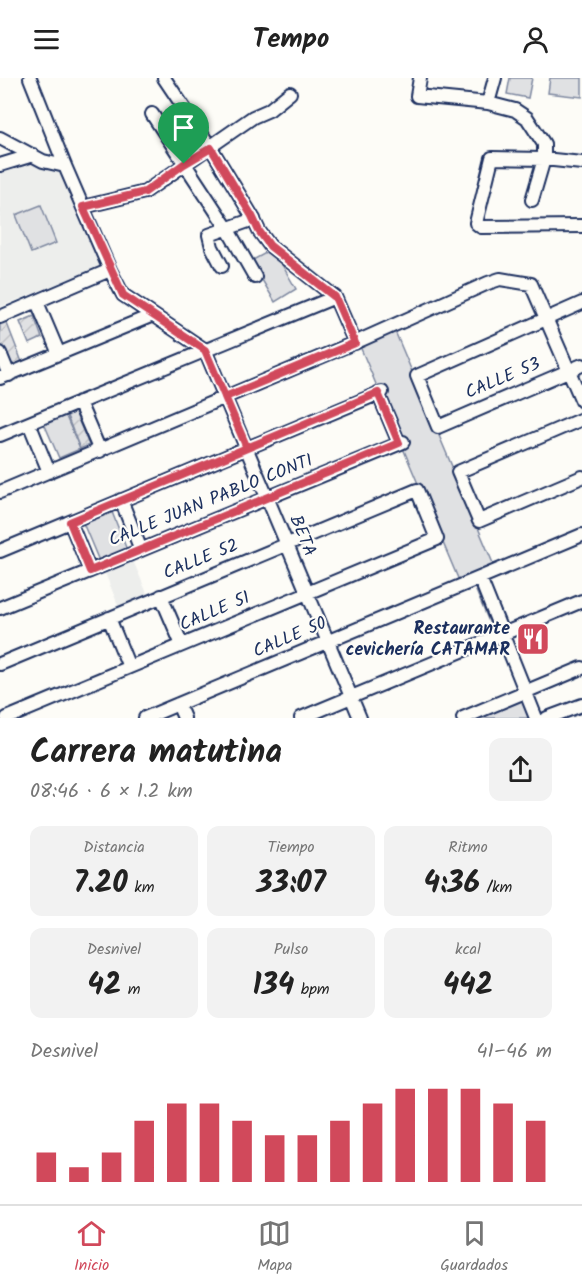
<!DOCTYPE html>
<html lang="es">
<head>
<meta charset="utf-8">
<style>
  body { margin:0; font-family:Kalam,sans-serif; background:#f2f2f2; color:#222; height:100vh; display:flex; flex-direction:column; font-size:22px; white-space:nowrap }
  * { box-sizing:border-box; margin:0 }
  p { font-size:20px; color:#767676 }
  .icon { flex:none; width:33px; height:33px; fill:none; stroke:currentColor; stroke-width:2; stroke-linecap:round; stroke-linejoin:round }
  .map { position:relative; height:640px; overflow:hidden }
  .side { display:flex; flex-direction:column; background:#fff; flex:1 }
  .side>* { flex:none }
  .pin { position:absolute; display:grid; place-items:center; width:51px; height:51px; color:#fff; margin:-62px -26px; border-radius:50% 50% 50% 0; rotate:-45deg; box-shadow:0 0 6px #0007 }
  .pin .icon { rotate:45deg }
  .round { display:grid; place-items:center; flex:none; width:63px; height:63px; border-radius:12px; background:#f2f2f2 }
  .headline { display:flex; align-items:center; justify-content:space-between; height:102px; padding:0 30px }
  h1 { font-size:33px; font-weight:700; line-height:45px }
  .figures { display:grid; grid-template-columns:repeat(3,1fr); gap:9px; height:102px; padding:6px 30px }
  .figures div { display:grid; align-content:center; border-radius:12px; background:#f2f2f2; text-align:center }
  .figures b { font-size:30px; font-weight:700 }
  .figures small { font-size:16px; font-weight:400 }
  .figures p { font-size:16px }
  .chart { height:168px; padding:12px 30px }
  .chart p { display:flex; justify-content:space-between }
  .chart svg { width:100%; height:108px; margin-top:6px; stroke:#d1495b; stroke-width:6 }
  header { display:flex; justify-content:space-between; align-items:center; height:78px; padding:0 30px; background:#fff; font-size:27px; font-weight:700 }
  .dock { display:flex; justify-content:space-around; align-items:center; height:84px; border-top:2px solid #e0e0e0; background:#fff; font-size:16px; color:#767676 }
  .dock a { display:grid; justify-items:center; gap:3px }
  .dock .active { color:#d1495b }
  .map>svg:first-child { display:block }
  .built { fill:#edeeec }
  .green { fill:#e0e1e3; stroke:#7e88a0; stroke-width:1.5 }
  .garden { fill:url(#garden-furrows); stroke:#7e88a0; stroke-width:1.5 }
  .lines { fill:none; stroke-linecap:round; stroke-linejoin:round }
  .minor-casing { stroke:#1b2f5e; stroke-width:16 }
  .minor { stroke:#fdfcf7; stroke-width:12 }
  .route-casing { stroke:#fff; stroke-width:12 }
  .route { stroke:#d1495b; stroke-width:8 }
  .labels { text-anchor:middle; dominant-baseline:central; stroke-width:4.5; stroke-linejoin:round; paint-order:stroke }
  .street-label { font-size:18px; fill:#1b2f5e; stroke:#fdfcf7 }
  .poi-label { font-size:18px; font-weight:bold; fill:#1b2f5e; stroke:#fdfcf7; text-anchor:end }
</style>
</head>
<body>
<header><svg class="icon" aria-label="menu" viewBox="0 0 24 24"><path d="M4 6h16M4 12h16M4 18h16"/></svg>Tempo<svg class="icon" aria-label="person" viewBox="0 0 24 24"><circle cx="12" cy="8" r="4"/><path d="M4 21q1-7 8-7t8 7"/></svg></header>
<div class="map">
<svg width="582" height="640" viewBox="0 0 582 640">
  <defs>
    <pattern id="garden-furrows" width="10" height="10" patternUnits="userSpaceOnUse" patternTransform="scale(1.5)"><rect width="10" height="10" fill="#e0e1e3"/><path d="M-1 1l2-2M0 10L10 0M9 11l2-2" fill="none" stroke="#c0c1c5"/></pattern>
  </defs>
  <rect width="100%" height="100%" fill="#fdfcf7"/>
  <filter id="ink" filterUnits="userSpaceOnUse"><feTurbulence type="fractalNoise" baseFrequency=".0167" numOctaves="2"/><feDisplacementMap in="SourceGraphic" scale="12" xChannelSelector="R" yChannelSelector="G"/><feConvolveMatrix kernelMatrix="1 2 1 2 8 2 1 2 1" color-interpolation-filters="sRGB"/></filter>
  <g filter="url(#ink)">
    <path class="built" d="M 31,83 L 60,89 L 103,187 L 0,229 L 0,92 Z
      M 131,478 L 149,520 L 120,532 L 103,490 Z"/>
    <path class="green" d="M 510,0 L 532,0 L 528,20 L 507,16 Z
      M 550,0 L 582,0 L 582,19 L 548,15 Z
      M 41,127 L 56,165 L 31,175 L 16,137 Z
      M 273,171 L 296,211 L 275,224 L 251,183 Z
      M 394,251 L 495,490 L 485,495 L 506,545 L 492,551 L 471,501 L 460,505 L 359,266 Z
      M 64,334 L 80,371 L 59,380 L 43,343 Z
      M 112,434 L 127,472 L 99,483 L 83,445 Z
      M 523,621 L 530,640 L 477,640 Z"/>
    <path class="garden" d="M 34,238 L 42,260 L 29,266 L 20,244 Z
      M 6,243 L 22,284 L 8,289 L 0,268 L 0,246 Z
      M 75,334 L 89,367 L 80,371 L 67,338 Z"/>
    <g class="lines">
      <defs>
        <path id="minor" d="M 30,0 L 65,88 L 110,192 L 123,217 L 205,272 L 360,640
          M 164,0 L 211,70 L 252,138 L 259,153 L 270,168 L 335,219 L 355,265
          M 420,0 L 417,18 L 488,25 L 515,32 L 527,40 L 544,66 L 544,81 L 532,122
          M 488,25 L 495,0
          M 152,36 L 227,150 L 255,199
          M 0,60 L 43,83 L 65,88
          M 582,85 L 544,81 L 492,80 L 476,145 L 481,149 L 582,148
          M 0,87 L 33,77
          M 83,129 L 145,114 L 253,39 L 269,32 L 290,15
          M 222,188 L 212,169 L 209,157 L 254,141
          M 37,224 L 59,276
          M 582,225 L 417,298 L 438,349 L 582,287
          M 0,239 L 110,192
          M 0,275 L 9,297
          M 0,300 L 153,237
          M 378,315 L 399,365
          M 79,324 L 100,373
          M 582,341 L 458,394 L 479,443 L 582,399
          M 29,345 L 49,394
          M 0,357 L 335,219
          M 0,414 L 361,262 L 488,205 L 500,201 L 531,206 L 582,323
          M 121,422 L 141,472
          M 70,444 L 90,493
          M 0,473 L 382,314
          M 480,500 L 536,640
          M 161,518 L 182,567
          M 0,530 L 403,364
          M 109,540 L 129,589
          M 0,586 L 417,412 L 437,461 L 7,640
          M 178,626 L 184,640
          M 145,640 L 582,457
          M 301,640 L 582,523
          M 463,640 L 582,590
          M 547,640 L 582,627"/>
      </defs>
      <use href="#minor" class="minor-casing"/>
      <use href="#minor" class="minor"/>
    </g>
  </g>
  <g class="lines" filter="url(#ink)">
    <defs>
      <path id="route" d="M 184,86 L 145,114 L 83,129 L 123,217 L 205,272 L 247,370 L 70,444 L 90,493 L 399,365 L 378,315 L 247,370 L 225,319 L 355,265 L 335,219 L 270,168 L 259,153 L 252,138 L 211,70 L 184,86"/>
    </defs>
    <use href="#route" class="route-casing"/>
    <use href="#route" class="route"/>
  </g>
  <defs>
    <symbol id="restaurant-square" viewBox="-11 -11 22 22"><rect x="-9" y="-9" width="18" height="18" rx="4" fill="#d1495b" stroke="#fdfcf7"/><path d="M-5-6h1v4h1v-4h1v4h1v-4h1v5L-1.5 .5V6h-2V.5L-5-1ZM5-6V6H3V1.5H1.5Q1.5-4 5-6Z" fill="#fff"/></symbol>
  </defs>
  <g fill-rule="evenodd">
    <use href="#restaurant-square" x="514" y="542" width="38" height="38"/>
  </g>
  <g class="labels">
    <g class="street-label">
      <text transform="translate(503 301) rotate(-23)">CALLE 53</text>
      <text transform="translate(211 423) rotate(-22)">CALLE JUAN PABLO CONTI</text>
      <text transform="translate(302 458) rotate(68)">BETA</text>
      <text transform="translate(201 482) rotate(-22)">CALLE 52</text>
      <text transform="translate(215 534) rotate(-23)">CALLE 51</text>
      <text transform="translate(290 560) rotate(-23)">CALLE 50</text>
    </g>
    <g class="poi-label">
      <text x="510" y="551">Restaurante<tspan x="510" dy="21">cevichería CATAMAR</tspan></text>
    </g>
  </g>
</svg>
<div class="pin" style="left:184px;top:86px;background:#1e9e55"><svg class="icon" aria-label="arrive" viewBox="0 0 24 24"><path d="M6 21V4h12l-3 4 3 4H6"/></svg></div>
</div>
<section class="side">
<div class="headline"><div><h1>Carrera matutina</h1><p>08:46 · 6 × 1.2 km</p></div><a class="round"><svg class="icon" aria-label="share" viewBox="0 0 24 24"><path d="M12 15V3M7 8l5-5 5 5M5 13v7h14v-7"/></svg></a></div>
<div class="figures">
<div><p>Distancia</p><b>7.20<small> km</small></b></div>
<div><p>Tiempo</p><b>33:07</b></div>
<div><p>Ritmo</p><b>4:36<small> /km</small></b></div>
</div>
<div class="figures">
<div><p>Desnivel</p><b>42<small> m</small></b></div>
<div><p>Pulso</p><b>134<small> bpm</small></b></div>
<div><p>kcal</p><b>442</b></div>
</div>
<div class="chart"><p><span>Desnivel</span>41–46 m</p>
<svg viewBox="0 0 160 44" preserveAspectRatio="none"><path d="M5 44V32M15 44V38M25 44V32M35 44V19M45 44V12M55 44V12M65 44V19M75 44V25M85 44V25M95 44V19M105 44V12M115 44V6M125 44V6M135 44V6M145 44V12M155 44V19"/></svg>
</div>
</section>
<nav class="dock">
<a class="active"><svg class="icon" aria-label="home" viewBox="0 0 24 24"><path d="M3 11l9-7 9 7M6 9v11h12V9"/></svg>Inicio</a>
<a><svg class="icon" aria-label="map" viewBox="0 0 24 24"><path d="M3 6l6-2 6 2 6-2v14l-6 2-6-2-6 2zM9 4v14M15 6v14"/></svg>Mapa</a>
<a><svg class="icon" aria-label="saved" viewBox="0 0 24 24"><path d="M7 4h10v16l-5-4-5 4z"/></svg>Guardados</a>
</nav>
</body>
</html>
